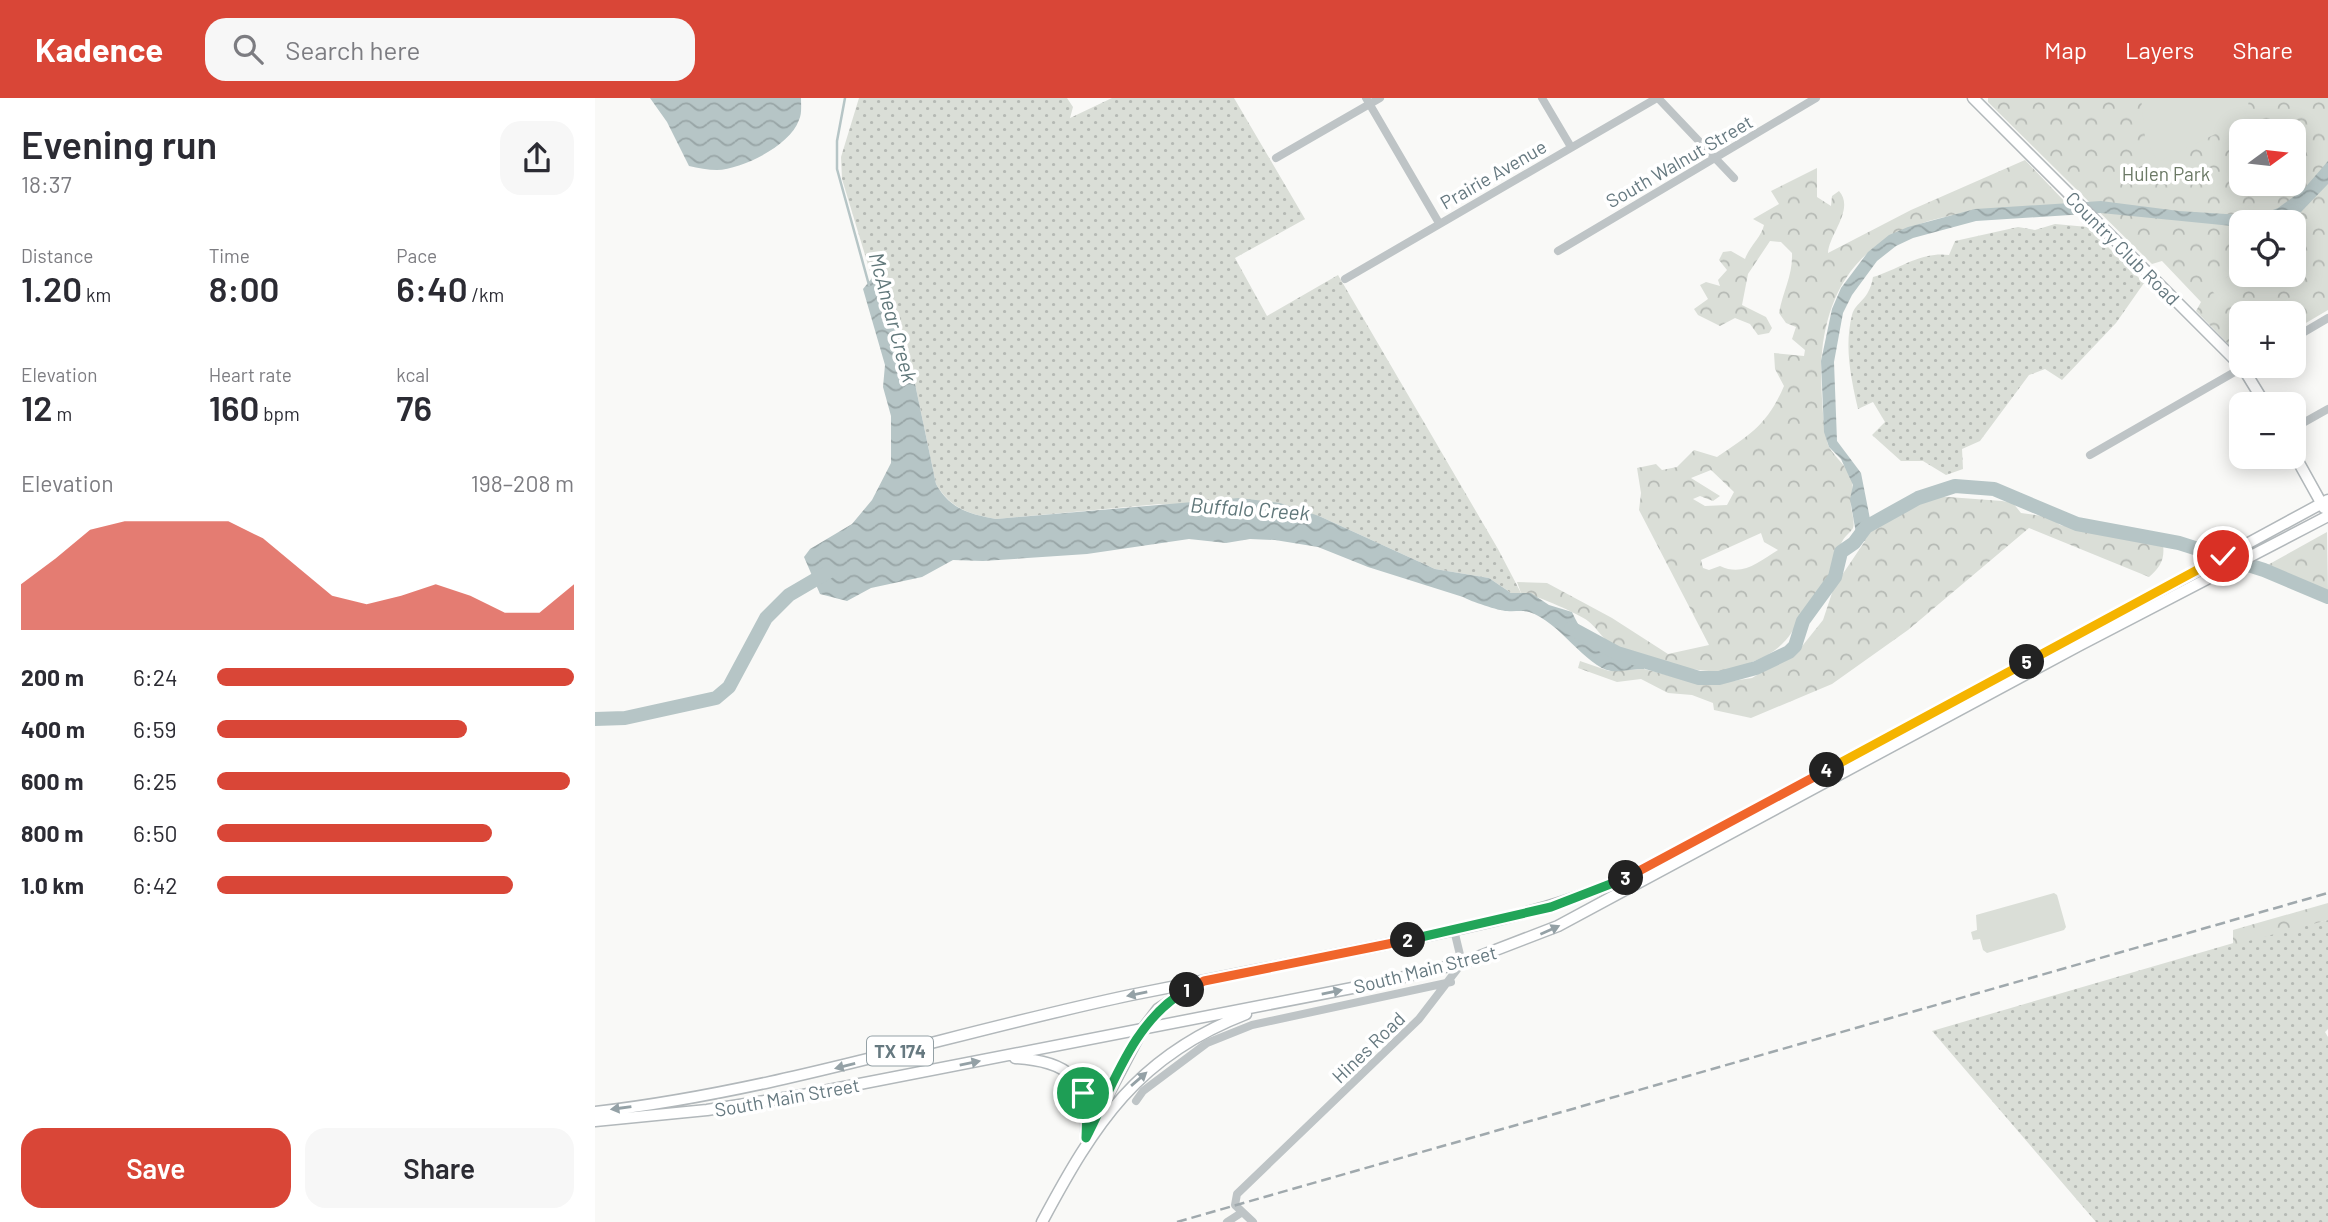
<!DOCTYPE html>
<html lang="en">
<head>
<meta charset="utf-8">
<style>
  body { margin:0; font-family:Barlow,sans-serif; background:#f7f7f7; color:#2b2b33; height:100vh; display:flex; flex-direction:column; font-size:26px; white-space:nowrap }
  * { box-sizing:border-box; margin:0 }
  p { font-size:23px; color:#7c7c81 }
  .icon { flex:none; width:38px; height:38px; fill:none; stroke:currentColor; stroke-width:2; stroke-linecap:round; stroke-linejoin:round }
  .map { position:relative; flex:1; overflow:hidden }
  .panel { display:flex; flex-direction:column; background:#fff; width:595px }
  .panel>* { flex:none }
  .needle { width:46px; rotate:75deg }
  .buttons { position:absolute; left:1634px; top:21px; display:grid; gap:14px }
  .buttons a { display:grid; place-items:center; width:77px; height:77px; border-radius:14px; background:#fff; box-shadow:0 4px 18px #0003; font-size:35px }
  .pin { position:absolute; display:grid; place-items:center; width:60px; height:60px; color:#fff; margin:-30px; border:4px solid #fff; border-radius:50%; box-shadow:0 2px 7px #0007 }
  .km { position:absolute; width:35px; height:35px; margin:-18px; border-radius:50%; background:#222; color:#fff; font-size:19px; line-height:35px; text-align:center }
  .round { display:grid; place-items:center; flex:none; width:74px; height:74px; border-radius:21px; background:#f7f7f7 }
  .summary { display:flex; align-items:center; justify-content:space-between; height:119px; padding:0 21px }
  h1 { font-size:38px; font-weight:600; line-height:52px }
  .stats { display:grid; grid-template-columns:repeat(3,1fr); gap:10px; height:119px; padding:7px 21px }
  .stats div { display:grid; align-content:center }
  .stats b { font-size:35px; font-weight:600 }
  .stats small { font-size:19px; font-weight:400 }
  .stats p { font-size:19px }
  .chart { height:196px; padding:14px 21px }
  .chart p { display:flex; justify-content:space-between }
  .chart svg { width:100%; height:126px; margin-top:7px; fill:#d94637; opacity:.7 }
  .action { display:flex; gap:14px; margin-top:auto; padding:14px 21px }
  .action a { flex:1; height:80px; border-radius:21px; background:#d94637; color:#fff; font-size:28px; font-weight:600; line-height:80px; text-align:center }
  .action a+a { background:#f7f7f7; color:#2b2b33 }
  ul { padding:0 21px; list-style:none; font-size:23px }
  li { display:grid; grid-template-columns:112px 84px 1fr; align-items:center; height:52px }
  li i { height:18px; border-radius:9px; background:#d94637 }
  header { display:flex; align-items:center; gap:42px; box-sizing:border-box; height:98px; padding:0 35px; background:#d94637; color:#fff }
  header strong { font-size:33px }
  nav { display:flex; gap:38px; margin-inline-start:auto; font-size:24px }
  .search { width:490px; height:63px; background:#f7f7f7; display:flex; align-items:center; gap:18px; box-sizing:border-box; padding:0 24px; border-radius:21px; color:#7c7c81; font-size:26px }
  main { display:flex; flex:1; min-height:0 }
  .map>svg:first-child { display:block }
  .grass { fill:url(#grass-dots) }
  .forest { fill:url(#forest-crowns); fill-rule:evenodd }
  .garden { fill:#daded7 }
  .water { fill:url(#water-waves) }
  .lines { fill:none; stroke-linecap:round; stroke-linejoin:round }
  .stream { stroke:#b6c5c6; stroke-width:2.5 }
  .river { stroke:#b6c5c6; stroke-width:14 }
  .major-casing { stroke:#b2b8bb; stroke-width:13 }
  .minor { stroke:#bec4c6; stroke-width:8 }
  .major { stroke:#fff; stroke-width:10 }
  .rail { stroke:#a0a9ad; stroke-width:2.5; stroke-dasharray:10 5; stroke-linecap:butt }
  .oneway { fill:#94a1a6 }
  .split-1-casing { stroke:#fff; stroke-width:14 }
  .split-2-casing { stroke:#fff; stroke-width:14 }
  .split-3-casing { stroke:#fff; stroke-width:14 }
  .split-4-casing { stroke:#fff; stroke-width:14 }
  .split-5-casing { stroke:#fff; stroke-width:14 }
  .split-6-casing { stroke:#fff; stroke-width:14 }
  .split-1 { stroke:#22a559; stroke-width:9 }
  .split-2 { stroke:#f0652b; stroke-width:9 }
  .split-3 { stroke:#22a559; stroke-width:9 }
  .split-4 { stroke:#f0652b; stroke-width:9 }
  .split-5 { stroke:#f5b400; stroke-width:9 }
  .split-6 { stroke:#f5b400; stroke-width:9 }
  .labels { text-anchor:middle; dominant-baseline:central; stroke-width:7; stroke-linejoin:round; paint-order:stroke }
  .shield { fill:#fff; stroke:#94a1a6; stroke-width:2 }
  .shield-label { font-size:18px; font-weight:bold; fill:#667980 }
  .street-label { font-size:19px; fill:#667980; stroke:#fff }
  .park-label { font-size:19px; fill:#6b7965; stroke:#fff }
  .water-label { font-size:21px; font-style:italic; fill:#60777a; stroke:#fff }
</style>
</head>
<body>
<header>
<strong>Kadence</strong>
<div class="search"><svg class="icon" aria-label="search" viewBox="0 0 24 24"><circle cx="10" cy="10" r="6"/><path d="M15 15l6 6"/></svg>Search here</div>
<nav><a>Map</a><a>Layers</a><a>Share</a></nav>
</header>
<main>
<section class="panel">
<div class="summary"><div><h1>Evening run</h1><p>18:37</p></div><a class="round"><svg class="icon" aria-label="share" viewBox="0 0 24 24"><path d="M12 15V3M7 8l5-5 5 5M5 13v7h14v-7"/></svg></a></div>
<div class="stats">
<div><p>Distance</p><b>1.20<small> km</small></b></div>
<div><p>Time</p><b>8:00</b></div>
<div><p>Pace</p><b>6:40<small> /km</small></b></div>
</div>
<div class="stats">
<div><p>Elevation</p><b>12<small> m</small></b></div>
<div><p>Heart rate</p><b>160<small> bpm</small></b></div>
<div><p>kcal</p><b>76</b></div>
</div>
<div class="chart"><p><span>Elevation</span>198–208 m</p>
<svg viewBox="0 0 160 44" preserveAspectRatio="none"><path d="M0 44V28L10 19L20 9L30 6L40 6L50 6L60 6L70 12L80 22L90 32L100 35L110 32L120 28L130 32L140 38L150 38L160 28V44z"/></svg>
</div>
<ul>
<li><b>200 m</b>6:24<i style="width:100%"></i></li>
<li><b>400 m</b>6:59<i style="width:70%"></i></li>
<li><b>600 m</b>6:25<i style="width:99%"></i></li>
<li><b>800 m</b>6:50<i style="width:77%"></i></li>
<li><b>1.0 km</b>6:42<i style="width:83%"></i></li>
</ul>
<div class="action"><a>Save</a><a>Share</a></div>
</section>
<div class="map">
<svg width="1733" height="1124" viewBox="0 0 1733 1124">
  <defs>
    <pattern id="grass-dots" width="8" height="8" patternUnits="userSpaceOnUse" patternTransform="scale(1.75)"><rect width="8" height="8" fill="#daded7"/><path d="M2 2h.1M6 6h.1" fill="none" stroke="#b5b9b4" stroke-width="1.8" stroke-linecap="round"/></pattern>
    <pattern id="forest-crowns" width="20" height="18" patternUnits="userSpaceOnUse" patternTransform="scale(1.75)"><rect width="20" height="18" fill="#daded7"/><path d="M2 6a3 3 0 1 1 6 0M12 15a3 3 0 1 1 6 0" fill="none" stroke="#b5b9b4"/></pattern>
    <pattern id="water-waves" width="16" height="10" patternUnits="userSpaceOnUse" patternTransform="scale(1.75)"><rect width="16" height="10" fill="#b6c5c6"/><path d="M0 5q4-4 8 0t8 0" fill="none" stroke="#98a5a6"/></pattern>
  </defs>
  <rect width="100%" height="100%" fill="#f9f9f7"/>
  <path class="grass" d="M 264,0 L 472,0 L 478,9 L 475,20 L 517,0 L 639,0 L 710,121 L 640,160 L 672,218 L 743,177 L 903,451 L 926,495 L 916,495 L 894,480 L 840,471 L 724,418 L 565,406 L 401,421 C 374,416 356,411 341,386 L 314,257 L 277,180 L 247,81 L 246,59 Z
    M 1460,126 L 1493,129 L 1549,185 L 1521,225 L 1467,282 L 1450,271 L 1434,277 L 1385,343 L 1367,351 L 1368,371 L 1351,377 L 1328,363 L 1306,363 L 1277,337 L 1290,324 L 1278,304 L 1263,311 C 1256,280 1249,249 1257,217 C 1261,203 1274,203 1278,179 C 1304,171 1327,153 1354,157 L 1360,143 L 1423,129 L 1440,132 Z
    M 1733,822 L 1733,931 L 1730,934 L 1733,939 L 1733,1124 L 1501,1124 L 1337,933 L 1659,839 Z"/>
  <path class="forest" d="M 1393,0 L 1733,0 L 1733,212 L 1699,232 L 1699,215 L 1647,215 L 1647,260 L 1601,213 L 1606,204 L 1567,163 L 1557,166 L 1393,4 ZM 1647,33 L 1699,33 L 1699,86 L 1647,86 ZM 1647,124 L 1699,124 L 1699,177 L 1647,177 Z
    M 1430,62 L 1473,107 C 1363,112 1242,114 1227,254 C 1225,273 1227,332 1234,349 C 1240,360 1253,368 1257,383 C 1259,391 1255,400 1256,409 C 1257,415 1260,425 1258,430 C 1256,434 1250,438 1248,442 C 1240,454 1240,471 1233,481 C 1225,491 1217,499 1211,510 C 1195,539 1188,552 1157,564 C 1149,567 1140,572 1132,573 C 1104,576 1039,562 1016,546 C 1007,540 1001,529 993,523 C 984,516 936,495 926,495 L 922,484 L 952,485 L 1017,520 L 1073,556 L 1114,547 L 1044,412 L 1046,395 L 1042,370 L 1061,366 L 1067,372 L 1082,369 L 1099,352 L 1122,359 C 1155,337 1173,326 1189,288 L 1180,271 L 1179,255 L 1209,258 L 1210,252 L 1197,241 L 1201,229 L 1191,225 L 1184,215 C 1188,193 1198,177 1197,155 L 1186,144 L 1175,143 L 1153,176 L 1147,207 L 1171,219 L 1177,230 L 1174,235 L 1163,237 L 1155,226 L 1140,220 L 1125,228 L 1103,217 L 1099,211 L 1113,201 L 1105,187 L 1111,184 L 1125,188 L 1123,182 L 1132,172 L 1124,162 L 1128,154 L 1136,153 L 1150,161 C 1154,149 1167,138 1169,127 L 1158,121 L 1184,106 L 1176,93 L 1222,70 L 1222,99 L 1236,108 L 1237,98 L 1244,93 C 1260,111 1234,136 1233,155 L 1316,112 ZM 1116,372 L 1139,394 L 1132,407 L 1110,408 L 1098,401 L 1105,398 L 1118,403 L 1125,398 L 1096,380 ZM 1166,435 L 1169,444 L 1183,452 C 1163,464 1148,479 1125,468 L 1114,472 L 1108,470 L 1106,462 Z
    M 1340,398 L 1407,403 L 1418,405 L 1426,415 L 1454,419 L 1465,427 L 1568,446 C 1570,462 1565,469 1554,479 L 1434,430 L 1313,532 L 1237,586 L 1156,620 L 1119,612 L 1118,605 L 1097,597 L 1073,595 L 1046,581 L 1022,584 L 983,570 L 985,563 L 1014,573 L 1049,571 L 1110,587 L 1157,580 L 1204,552 L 1228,522 L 1239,489 L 1270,443 L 1271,435 Z
    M 1732,434 L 1733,494 L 1669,469 Z
    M 1733,805 L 1733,822 L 1638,847 L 1638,832 Z"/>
  <path class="garden" d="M 1546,0 L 1652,0 L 1654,3 L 1649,22 L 1563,64 L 1550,39 Z
    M 1643,171 L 1653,185 L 1626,205 L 1616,191 Z
    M 1459,795 L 1462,797 L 1471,829 L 1469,832 L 1392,855 L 1388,852 L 1385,841 L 1378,842 L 1376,834 L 1382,832 L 1381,817 Z"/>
  <path class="water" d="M 55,0 L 206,0 C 206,7 207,16 204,22 C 195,48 147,71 122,72 C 113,72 103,70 94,68 L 72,24 Z
    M 1733,63 L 1733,86 L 1705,115 L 1681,124 L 1647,124 L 1647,129 L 1506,115 L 1381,123 L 1318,140 L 1301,148 L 1282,163 L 1257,197 L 1248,215 L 1239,264 L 1242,343 L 1266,375 L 1275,421 L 1270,443 L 1262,441 L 1255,401 L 1258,387 L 1246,361 L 1234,349 L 1229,334 L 1226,263 L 1237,211 L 1246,190 L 1273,154 L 1294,137 L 1313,129 L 1380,111 L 1506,103 L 1584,113 L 1662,118 L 1683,110 L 1708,92 Z
    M 277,180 L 314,257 L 341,386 C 355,411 374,416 401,421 L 644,400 L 685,405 L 724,418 L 840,471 L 894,480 L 916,495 L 936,495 L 954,507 L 977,514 C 996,556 1011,547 1049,558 L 1049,571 C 1039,571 1026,574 1016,573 C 991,569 964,523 934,514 C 927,512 919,514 912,513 C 904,513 875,503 868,499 L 773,469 L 723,449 L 680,442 L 655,441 L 631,445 L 594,441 L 492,456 L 388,463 L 358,462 L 327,479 L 276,490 L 252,503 L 225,496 L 209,459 L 215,451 L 257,426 L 277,402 L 296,365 L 296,318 L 288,289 L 290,267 L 268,191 Z"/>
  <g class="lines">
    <path class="stream" d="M 250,0 L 242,43 L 242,71 L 274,187"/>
    <path class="river" d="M 976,530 L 1022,555 L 1104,580 L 1124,580 L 1161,570 L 1194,554 L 1200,548 L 1208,523 L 1240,479 L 1246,454 L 1259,445 L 1271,429 L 1323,400 L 1360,388 L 1399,391 L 1482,426 L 1584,445 L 1669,472 L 1733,499
      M 0,621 L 30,620 L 121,600 L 134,589 L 171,520 L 194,497 L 235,473"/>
    <defs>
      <path id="major" d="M 1378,0 L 1648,270 L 1670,306
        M 1699,356 L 1729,410
        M 420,960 C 472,963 494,980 491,1034
        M 0,1014 C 183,993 356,935 536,897 C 620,880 704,864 788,847 C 882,828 975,809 1061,766 L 1733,402
        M 0,1023 L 112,1012 L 208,997 L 788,884 L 867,865 L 963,828 L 1485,547 L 1733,418
        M 492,1037 L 547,932 L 563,911 L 599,888
        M 447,1124 C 500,1025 542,958 651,916"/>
    </defs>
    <use href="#major" class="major-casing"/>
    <path class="minor" d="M 771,0 L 844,125
      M 947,0 L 976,49
      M 1063,0 L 1139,80
      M 681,60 L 785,0
      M 963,153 L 1221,0
      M 750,181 L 1062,0
      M 1699,240 L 1733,220
      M 1699,330 L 1733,311
      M 1495,357 L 1650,268
      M 541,1003 L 548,993 L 612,945 L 657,927 L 856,884
      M 632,1124 L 646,1115
      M 658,1124 L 640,1107 L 642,1096 L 824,921 L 867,865 L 859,832"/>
    <use href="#major" class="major"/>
    <path class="rail" d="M 582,1124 L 1733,795"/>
  </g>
  <defs><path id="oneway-solid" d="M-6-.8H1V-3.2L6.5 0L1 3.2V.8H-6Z" transform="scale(1.75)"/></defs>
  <g class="oneway">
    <use href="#oneway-solid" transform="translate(955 832) rotate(-24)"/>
    <use href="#oneway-solid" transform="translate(737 894) rotate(-11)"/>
    <use href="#oneway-solid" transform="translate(542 896) rotate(168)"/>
    <use href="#oneway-solid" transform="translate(375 965) rotate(-11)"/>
    <use href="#oneway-solid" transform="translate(250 968) rotate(166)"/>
    <use href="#oneway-solid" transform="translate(544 981) rotate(-41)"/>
    <use href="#oneway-solid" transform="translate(26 1010) rotate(172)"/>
  </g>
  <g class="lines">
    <defs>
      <path id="split-1" d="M 488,995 L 492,1013 L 491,1040 C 518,988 539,921 592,892"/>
      <path id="split-2" d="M 592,892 L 609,883 L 813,842"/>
      <path id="split-3" d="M 813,842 L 956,809 L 1031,780"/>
      <path id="split-4" d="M 1031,780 L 1232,672"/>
      <path id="split-5" d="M 1232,672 L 1432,564"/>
      <path id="split-6" d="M 1432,564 L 1628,458"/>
    </defs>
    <use href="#split-1" class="split-1-casing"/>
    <use href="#split-2" class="split-2-casing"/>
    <use href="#split-3" class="split-3-casing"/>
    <use href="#split-4" class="split-4-casing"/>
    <use href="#split-5" class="split-5-casing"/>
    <use href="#split-6" class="split-6-casing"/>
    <use href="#split-1" class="split-1"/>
    <use href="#split-2" class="split-2"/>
    <use href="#split-3" class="split-3"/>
    <use href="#split-4" class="split-4"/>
    <use href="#split-5" class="split-5"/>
    <use href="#split-6" class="split-6"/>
  </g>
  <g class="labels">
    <rect class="shield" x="272" y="938.5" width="66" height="29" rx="5"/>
    <g class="shield-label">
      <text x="305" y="953">TX 174</text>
    </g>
    <g class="street-label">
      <text transform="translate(1084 63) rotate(-30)">South Walnut Street</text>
      <text transform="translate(898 76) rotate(-30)">Prairie Avenue</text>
      <text transform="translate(1528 150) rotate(45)">Country Club Road</text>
      <text transform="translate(830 871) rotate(-14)">South Main Street</text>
      <text transform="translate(773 949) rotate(-44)">Hines Road</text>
      <text transform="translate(192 999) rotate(-10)">South Main Street</text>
    </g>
    <g class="park-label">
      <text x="1571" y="75">Hulen Park</text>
    </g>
    <g class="water-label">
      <text transform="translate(299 219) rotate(75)">McAnear Creek</text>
      <text transform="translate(655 410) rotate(4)">Buffalo Creek</text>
    </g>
  </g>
</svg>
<div class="buttons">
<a><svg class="needle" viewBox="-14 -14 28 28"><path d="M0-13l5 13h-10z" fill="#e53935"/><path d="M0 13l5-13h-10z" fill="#7c7c81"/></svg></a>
<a><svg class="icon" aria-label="locate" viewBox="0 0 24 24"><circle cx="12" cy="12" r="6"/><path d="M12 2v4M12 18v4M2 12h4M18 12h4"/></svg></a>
<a>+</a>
<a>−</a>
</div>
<div class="pin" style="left:488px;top:995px;background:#1e9e55"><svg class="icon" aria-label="arrive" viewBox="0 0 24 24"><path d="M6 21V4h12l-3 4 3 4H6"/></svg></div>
<div class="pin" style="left:1628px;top:458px;background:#d93025"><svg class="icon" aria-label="check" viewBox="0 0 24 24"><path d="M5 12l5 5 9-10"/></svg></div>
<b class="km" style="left:592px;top:892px">1</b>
<b class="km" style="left:813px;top:842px">2</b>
<b class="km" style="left:1031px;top:780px">3</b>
<b class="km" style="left:1232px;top:672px">4</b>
<b class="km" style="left:1432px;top:564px">5</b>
</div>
</main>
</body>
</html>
